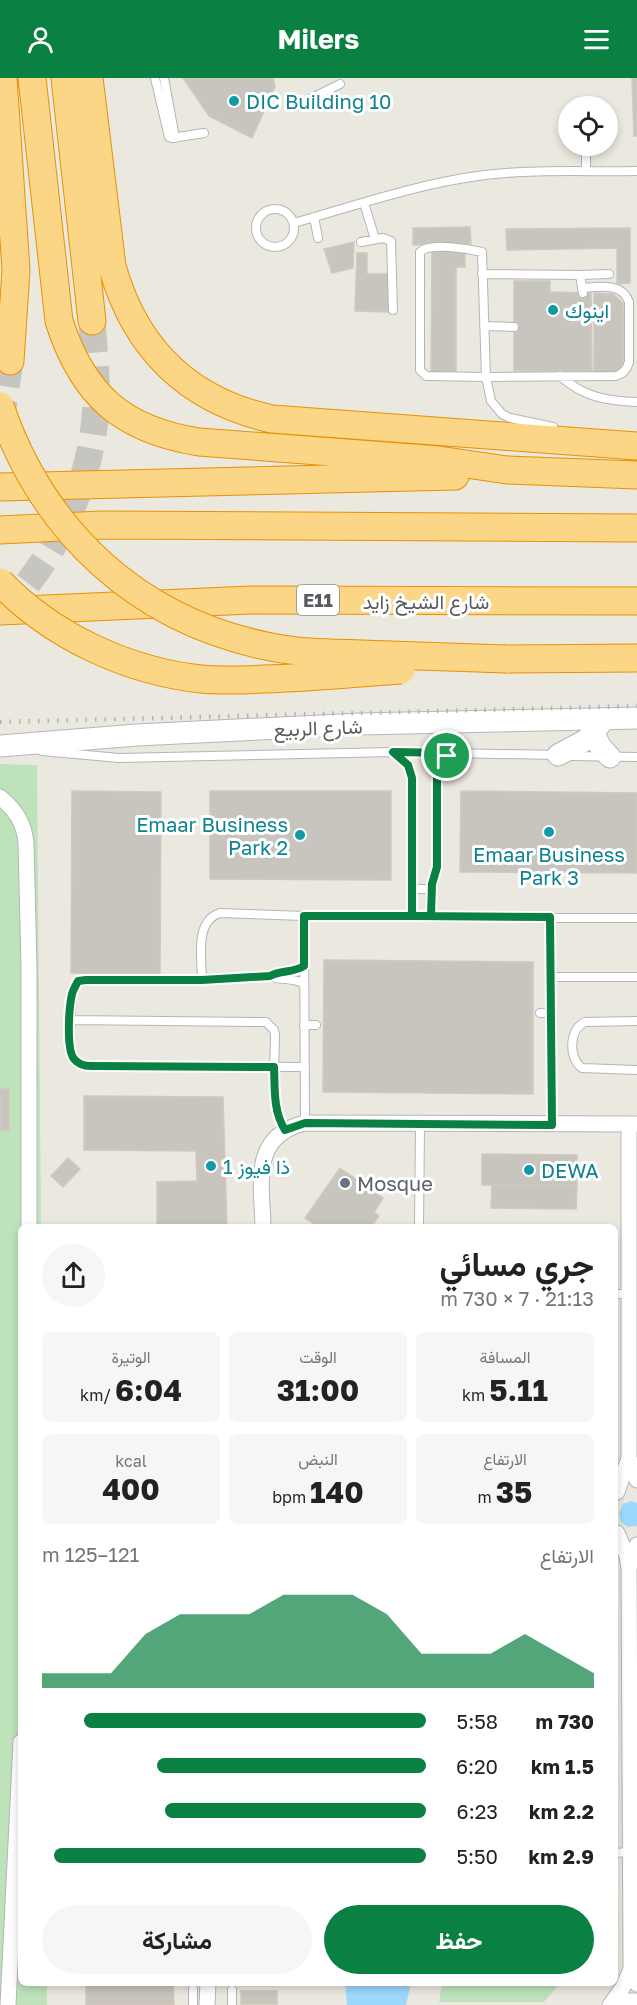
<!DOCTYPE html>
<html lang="ar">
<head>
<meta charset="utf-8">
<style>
  body { margin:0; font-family:"Golos Text",Vazirmatn,sans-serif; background:#f6f6f6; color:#222; direction:rtl; height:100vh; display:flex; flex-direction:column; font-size:22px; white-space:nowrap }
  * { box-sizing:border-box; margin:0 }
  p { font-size:20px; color:#767676 }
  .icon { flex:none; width:33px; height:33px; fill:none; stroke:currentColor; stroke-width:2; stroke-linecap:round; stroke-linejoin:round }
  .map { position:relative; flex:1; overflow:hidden; direction:ltr }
  .drawer { position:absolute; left:18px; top:1146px; width:600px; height:762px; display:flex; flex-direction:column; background:#fff; border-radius:9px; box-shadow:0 3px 9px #0003; direction:rtl }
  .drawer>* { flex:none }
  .controls { position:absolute; left:558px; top:18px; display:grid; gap:12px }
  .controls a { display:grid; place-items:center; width:60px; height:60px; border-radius:50%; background:#fff; box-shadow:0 3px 9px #0003; font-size:30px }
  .pin { position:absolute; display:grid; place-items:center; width:51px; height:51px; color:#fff; margin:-26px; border:3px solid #fff; border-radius:50%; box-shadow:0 2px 6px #0007 }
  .round { display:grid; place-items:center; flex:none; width:63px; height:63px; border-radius:32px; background:#f6f6f6 }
  .summary { display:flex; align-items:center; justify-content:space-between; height:102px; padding:0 24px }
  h1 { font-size:33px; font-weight:700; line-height:45px }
  .stats { display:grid; grid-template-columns:repeat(3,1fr); gap:9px; height:102px; padding:6px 24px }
  .stats div { display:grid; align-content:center; border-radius:9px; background:#f6f6f6; text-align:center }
  .stats b { font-size:30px; font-weight:700 }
  .stats small { font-size:16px; font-weight:400 }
  .stats p { font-size:16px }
  .chart { height:168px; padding:12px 24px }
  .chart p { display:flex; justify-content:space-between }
  .chart svg { width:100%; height:108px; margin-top:6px; fill:#0b8043; opacity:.7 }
  .primary-button { display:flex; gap:12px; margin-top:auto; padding:12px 24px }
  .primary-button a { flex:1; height:69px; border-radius:36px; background:#0b8043; color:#fff; font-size:24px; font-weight:700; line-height:69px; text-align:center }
  .primary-button a+a { background:#f6f6f6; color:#222 }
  ul { padding:0 24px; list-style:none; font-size:20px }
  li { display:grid; grid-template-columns:96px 72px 1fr; align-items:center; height:45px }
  li i { height:15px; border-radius:8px; background:#0b8043 }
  header { display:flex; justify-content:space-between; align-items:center; height:78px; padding:0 24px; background:#0b8043; color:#fff; font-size:27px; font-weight:700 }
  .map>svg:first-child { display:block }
  .green { fill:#bee3bb }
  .water { fill:#9dd9fe }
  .building { fill:#c8c4be; stroke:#d0c9be; stroke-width:1.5 }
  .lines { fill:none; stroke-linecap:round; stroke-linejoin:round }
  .motorway-tunnel { stroke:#c6c5bf; stroke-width:27; stroke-dasharray:27 14; stroke-linecap:butt }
  .service-casing { stroke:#b2b6ba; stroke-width:10 }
  .minor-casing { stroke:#b2b6ba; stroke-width:17 }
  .secondary-casing { stroke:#b3b7bc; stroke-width:23 }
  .motorway-casing { stroke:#e79103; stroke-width:29 }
  .service { stroke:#fff; stroke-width:8 }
  .minor { stroke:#fff; stroke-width:15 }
  .secondary { stroke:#fff; stroke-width:21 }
  .motorway { stroke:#fbd686; stroke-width:27 }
  .rail { stroke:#b1b2b2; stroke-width:4.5; stroke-dasharray:1.5 8; stroke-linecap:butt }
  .motorway-bridge-casing { stroke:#e79103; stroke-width:29; stroke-linecap:butt }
  .motorway-bridge { stroke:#fbd686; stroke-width:27 }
  .route-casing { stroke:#fff; stroke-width:12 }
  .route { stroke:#0b8043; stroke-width:8 }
  .culture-dot { fill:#0f9aa8; stroke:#fff; stroke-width:2 }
  .worship-dot { fill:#6b7280; stroke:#fff; stroke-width:2 }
  .labels { text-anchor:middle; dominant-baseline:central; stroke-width:6; stroke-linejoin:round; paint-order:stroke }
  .shield { fill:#fff; stroke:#8a8d90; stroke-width:1.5 }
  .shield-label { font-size:18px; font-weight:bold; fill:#585c60 }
  .culture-label { font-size:20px; fill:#0d838f; stroke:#fff; text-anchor:start }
  .street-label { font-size:20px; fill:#585c60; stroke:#fff }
  .worship-label { font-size:20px; fill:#5b616d; stroke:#fff; text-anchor:start }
</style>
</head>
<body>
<header><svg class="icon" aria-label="menu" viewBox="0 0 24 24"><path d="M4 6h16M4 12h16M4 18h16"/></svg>Milers<svg class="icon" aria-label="person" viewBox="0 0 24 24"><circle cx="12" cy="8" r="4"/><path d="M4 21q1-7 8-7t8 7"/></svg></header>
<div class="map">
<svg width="637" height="1927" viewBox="0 0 637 1927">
  <rect width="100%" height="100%" fill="#ebe8df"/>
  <path class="green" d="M 0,686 L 37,687 L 41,1149 L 21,1149 L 21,1905 L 47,1905 L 47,1927 L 0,1927 Z
    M 442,1905 L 560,1905 L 544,1924 L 439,1924 Z"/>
  <path class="water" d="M 631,1423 L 637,1425 L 637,1448 L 628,1449 L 621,1444 L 619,1435 L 623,1426 Z
    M 345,1905 L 411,1905 L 406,1927 L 347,1927 Z"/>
  <path class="building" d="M 183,0 L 273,0 L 275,9 L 252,60 L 209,38 Z
    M 632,0 L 637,0 L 637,58 L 634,58 Z
    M 470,149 L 471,166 L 413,167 L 413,150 Z
    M 630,150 L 630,205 L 617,206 L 617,170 L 507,172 L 506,151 Z
    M 354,164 L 353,190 L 332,195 L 324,171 Z
    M 465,172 L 465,189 L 456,189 L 456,294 L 431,294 L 432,173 Z
    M 357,175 L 367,175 L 367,196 L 389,196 L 389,234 L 355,233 Z
    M 514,203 L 550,203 L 550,214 L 591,215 L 592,293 L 514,293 Z
    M 594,215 L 613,216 L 623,225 L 624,288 L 618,294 L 594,294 Z
    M 72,713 L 161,714 L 160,896 L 71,895 Z
    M 210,713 L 391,713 L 391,802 L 210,801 Z
    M 461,713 L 637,715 L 637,795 L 460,794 Z
    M 324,882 L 533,884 L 533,1016 L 323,1014 Z
    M 0,1011 L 9,1011 L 9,1053 L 0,1052 Z
    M 84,1018 L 223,1019 L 227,1149 L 157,1149 L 157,1104 L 197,1103 L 196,1073 L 84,1072 Z
    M 482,1076 L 577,1077 L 577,1108 L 482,1107 Z
    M 68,1080 L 80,1091 L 63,1109 L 51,1098 Z
    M 340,1090 L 383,1120 L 374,1134 L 379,1138 L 371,1149 L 318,1149 L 305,1140 Z
    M 492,1107 L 577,1108 L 576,1131 L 491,1130 Z
    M 86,1905 L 173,1905 L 174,1927 L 86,1927 Z
    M 241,1913 L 277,1913 L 277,1926 L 241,1926 Z"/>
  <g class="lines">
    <path class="motorway-tunnel" d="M 0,349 L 10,283
      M 1,536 C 55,482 93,403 96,326 C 97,299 94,271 92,243"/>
    <defs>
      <path id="service" d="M 155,0 L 169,59 L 172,60 L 204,55
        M 164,0 L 175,60
        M 294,29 L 340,6
        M 586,93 L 586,68
        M 364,125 L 375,161
        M256 150a19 19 0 1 1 38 0a19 19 0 1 1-38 0Z
        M 314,139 L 318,160
        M 294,145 C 357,127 420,105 485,97 C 536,91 586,94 637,93
        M 361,164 L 383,160 L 391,163 L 393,232
        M 482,196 L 580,197 L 583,215
        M 580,197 L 609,196
        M 484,248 L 514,249
        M 560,298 C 584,319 606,323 637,324
        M 553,349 L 510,340 L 502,336 L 491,323 L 486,299 L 482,174 C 469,171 430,164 420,174 L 420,292 L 426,298 L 486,299 L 616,298 C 623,296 627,292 629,284 L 629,224 C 622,204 599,209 582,210
        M 42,673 L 119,680 L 393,674 L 558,677
        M 395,675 L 408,687 L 412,700 L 412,838
        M 570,678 L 637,679
        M 412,811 L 431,811
        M 304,838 L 305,1045
        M 431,838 L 432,806 L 437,789 L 438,691 L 443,681 L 451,676
        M 550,839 L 552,1047
        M 304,888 C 293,895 281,892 270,898 L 202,902 L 86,902 L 78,903 L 72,916 L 69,968 L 73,980 L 84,988 L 305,989
        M 270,898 C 281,903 293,899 304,906
        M 551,899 L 637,899
        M 202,902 C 202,881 194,843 220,835 L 304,838 L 637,840
        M 540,935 L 551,935
        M 70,942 L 266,944 L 274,952 L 275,957 C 275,988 269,1025 285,1052
        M 637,943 L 585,944 C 569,951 568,980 582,990 L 637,992
        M 304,947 L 316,947
        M 419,1149 L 420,1047
        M 615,1216 L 628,1216
        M 615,1775 L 630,1774
        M 193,1927 L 193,1911
        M 232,1927 L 232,1912"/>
      <path id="minor" d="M 0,719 C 16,732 24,745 26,765 L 29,889 L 29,1149
        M 263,1149 C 262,1105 250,1058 305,1045 L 637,1046
        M 629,1380 L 637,1402
        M 617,1414 L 629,1380 L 629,1046
        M 617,1455 L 627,1478 L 629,1490 L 631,1891 L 637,1906
        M 629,1490 L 637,1467
        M 611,1926 L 623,1909 L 631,1891
        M 8,1927 L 21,1664
        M 207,1927 L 208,1905
        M 610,1927 L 620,1923 L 637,1923"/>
      <path id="secondary" d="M 594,655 L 600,668 L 610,679
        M 0,668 L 137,657 L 360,646 L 637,640
        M 558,677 L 586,662 L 605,641"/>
      <path id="motorway" d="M 3,0 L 16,192 L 10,283
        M 32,0 L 59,243 C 83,318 123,352 199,364 L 439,382 L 507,392 L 637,397
        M 65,0 L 92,243
        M 89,0 L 112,188 C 135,271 189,323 272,341 L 637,368
        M 0,409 L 455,398
        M 0,452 L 101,447 L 637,450
        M 0,533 L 251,522 L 637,523
        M 506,581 L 637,580"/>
    </defs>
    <use href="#service" class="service-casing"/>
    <use href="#minor" class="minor-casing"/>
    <use href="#secondary" class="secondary-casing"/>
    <use href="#motorway" class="motorway-casing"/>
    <use href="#service" class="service"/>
    <use href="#minor" class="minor"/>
    <use href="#secondary" class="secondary"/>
    <use href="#motorway" class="motorway"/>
    <path class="rail" d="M 0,644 L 637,628"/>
    <defs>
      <path id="motorway-bridge" d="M 0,328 C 43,454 138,543 271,569 C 300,575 331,575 361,576 C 409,578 458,579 506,581
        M 0,504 C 52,558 127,593 201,601 C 222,603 244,602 265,601 C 310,600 356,595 401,592"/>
    </defs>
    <use href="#motorway-bridge" class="motorway-bridge-casing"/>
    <use href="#motorway-bridge" class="motorway-bridge"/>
  </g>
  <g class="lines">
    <defs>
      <path id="route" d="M 447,678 L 440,686 L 437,696 L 437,789 L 432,806 L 431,838 L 304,838 L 304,888 C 293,895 281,892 270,898 L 202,902 L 86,902 L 78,903 C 76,907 73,912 72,916 C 69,929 66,971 74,981 C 79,987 85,988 91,988 L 274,989 C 275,1011 273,1033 285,1052 L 305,1045 L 552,1047 L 550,839 L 412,838 L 412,700 L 408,687 L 393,674 L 451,675 L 447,678"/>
    </defs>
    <use href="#route" class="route-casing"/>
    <use href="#route" class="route"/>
  </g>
  <g class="culture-dot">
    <circle cx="234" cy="23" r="6"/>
    <circle cx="553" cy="232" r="6"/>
    <circle cx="549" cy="754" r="6"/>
    <circle cx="300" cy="757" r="6"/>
    <circle cx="211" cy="1088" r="6"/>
    <circle cx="529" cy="1092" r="6"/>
  </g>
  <circle class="worship-dot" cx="345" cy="1105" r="6"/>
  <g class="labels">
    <rect class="shield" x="297" y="507" width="42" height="30" rx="4.5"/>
    <g class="shield-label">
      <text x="318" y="522">E11</text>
    </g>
    <g class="culture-label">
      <text x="246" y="23">DIC Building 10</text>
      <text x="565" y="232">اينوك</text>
      <text x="288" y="746" text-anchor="end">Emaar Business<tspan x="288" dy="23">Park 2</tspan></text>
      <text x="549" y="776" text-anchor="middle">Emaar Business<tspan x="549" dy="23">Park 3</tspan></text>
      <text x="223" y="1088">ذا فيوز 1</text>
      <text x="541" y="1092">DEWA</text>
    </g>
    <g class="street-label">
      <text x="426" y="523">شارع الشيخ زايد</text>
      <text transform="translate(318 649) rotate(-2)">شارع الربيع</text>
    </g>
    <g class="worship-label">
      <text x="357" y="1105">Mosque</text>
    </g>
  </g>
</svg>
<div class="controls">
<a><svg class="icon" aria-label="locate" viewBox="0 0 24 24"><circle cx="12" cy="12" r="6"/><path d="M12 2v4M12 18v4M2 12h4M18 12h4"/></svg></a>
</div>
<div class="pin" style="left:447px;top:678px;background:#1e9e55"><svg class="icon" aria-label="arrive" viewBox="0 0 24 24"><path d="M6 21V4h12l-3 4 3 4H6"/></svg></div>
<section class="drawer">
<div class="summary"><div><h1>جري مسائي</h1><p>21:13 · 7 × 730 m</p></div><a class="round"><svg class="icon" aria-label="share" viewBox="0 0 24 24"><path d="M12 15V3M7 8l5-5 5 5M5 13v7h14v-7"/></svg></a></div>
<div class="stats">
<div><p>المسافة</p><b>5.11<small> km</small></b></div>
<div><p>الوقت</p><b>31:00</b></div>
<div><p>الوتيرة</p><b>6:04<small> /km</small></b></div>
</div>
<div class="stats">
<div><p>الارتفاع</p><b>35<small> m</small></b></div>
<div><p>النبض</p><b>140<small> bpm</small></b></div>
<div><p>kcal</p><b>400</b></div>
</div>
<div class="chart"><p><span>الارتفاع</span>121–125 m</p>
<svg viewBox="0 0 160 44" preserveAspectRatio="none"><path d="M0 44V38L10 38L20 38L30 22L40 14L50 14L60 14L70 6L80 6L90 6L100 14L110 30L120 30L130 30L140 22L150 30L160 38V44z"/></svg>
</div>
<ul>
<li><b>730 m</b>5:58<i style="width:89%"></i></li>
<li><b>1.5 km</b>6:20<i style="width:70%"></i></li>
<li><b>2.2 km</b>6:23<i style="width:68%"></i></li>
<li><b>2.9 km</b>5:50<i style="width:97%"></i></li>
</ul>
<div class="primary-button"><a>حفظ</a><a>مشاركة</a></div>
</section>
</div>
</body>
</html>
